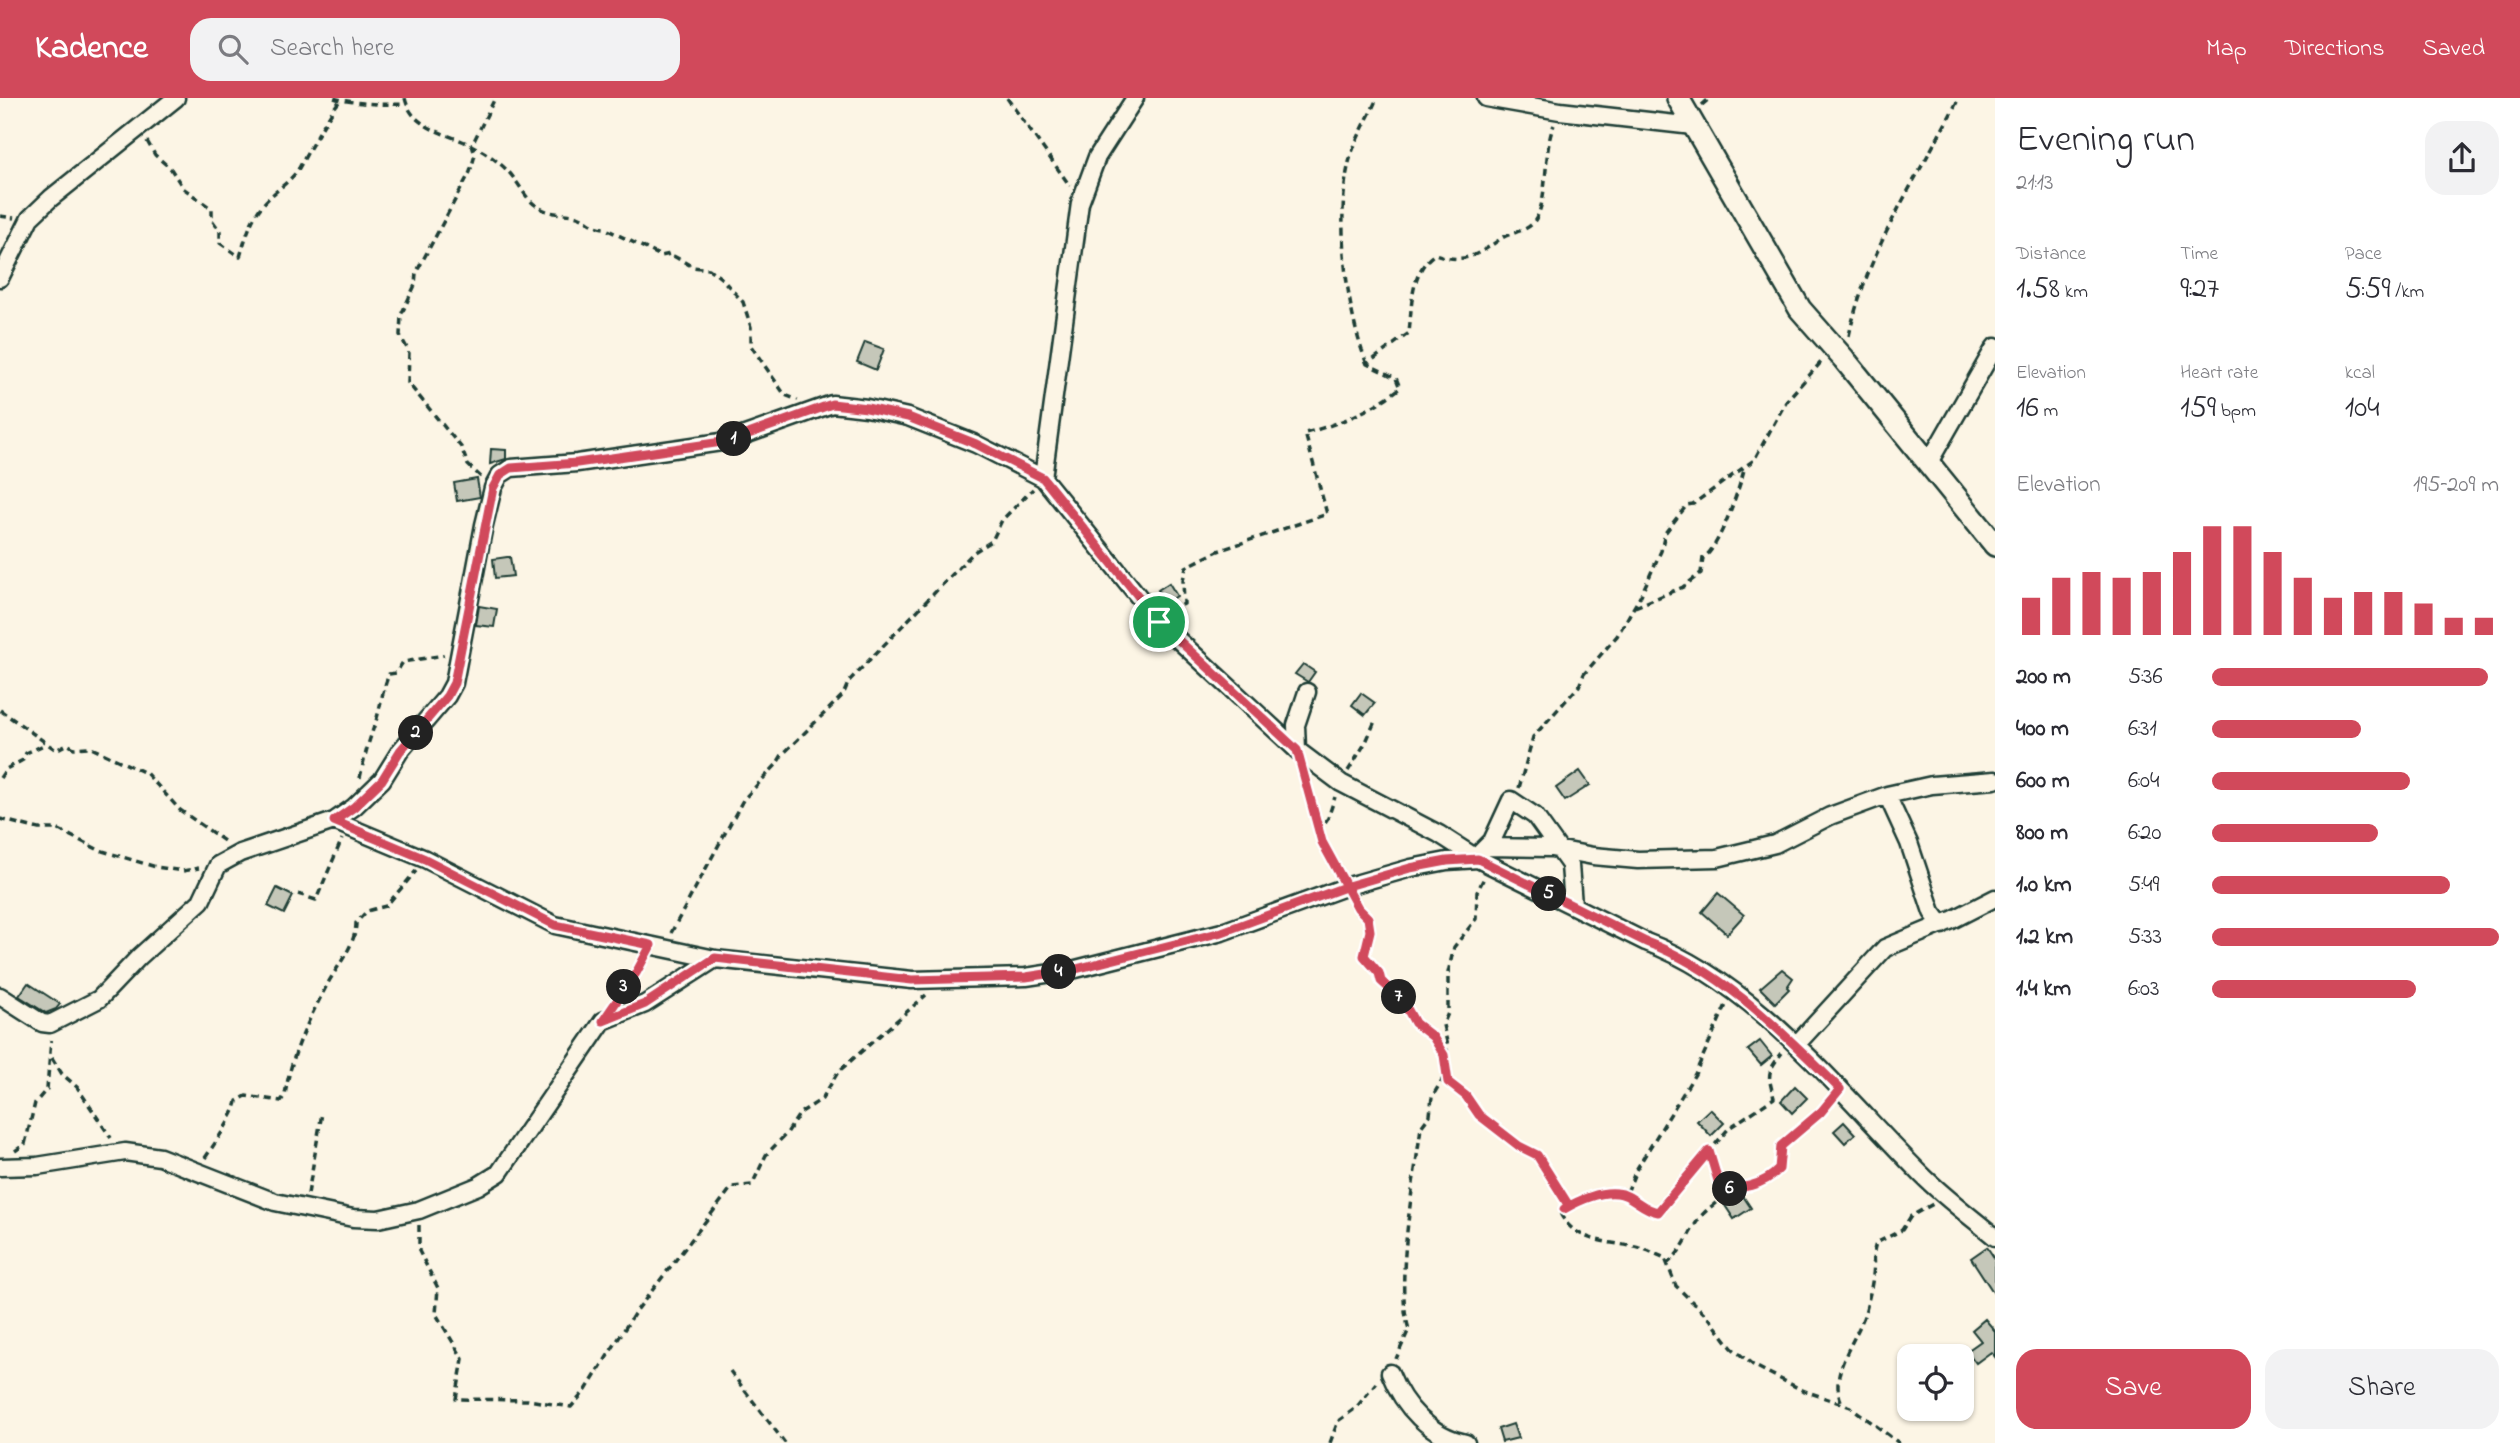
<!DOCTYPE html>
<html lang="en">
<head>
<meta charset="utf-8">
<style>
  body { margin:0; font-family:"Indie Flower",sans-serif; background:#f2f2f3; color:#2b2b33; height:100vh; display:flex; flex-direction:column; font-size:26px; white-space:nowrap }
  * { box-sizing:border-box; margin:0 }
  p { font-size:23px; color:#7c7c81 }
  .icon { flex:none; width:38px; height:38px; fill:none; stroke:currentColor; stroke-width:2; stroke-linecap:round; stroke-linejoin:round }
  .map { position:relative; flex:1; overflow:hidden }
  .drawer { display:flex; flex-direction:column; background:#fff; width:525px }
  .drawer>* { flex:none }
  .fabs { position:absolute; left:1897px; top:1246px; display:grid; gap:14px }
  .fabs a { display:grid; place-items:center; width:77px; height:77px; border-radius:14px; background:#fff; box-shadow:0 2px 5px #0004; font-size:35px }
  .pin { position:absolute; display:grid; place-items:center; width:60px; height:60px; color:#fff; margin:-30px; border:4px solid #fff; border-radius:50%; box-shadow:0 2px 7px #0007 }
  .km { position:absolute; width:35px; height:35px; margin:-18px; border-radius:50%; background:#222; color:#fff; font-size:19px; line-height:35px; text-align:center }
  .round { display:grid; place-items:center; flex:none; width:74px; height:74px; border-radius:21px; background:#f2f2f3 }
  .headline { display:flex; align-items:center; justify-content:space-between; height:119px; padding:0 21px }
  h1 { font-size:38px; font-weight:600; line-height:52px }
  .figures { display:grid; grid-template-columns:repeat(3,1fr); gap:10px; height:119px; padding:7px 21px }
  .figures div { display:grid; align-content:center }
  .figures b { font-size:30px; font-weight:600 }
  .figures small { font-size:19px; font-weight:400 }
  .figures p { font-size:19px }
  .chart { height:196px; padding:14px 21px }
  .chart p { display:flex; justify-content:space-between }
  .chart svg { width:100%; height:126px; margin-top:7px; stroke:#d1495b; stroke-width:6 }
  .button { display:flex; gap:14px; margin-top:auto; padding:14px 21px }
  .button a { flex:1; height:80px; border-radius:21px; background:#d1495b; color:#fff; font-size:28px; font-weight:600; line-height:80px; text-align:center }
  .button a+a { background:#f2f2f3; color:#2b2b33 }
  ul { padding:0 21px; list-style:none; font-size:23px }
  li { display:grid; grid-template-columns:112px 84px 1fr; align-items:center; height:52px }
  li i { height:18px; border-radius:9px; background:#d1495b }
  header { display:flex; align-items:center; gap:42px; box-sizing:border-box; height:98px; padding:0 35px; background:#d1495b; color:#fff }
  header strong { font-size:33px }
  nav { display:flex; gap:38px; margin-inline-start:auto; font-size:24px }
  .search { width:490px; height:63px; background:#f2f2f3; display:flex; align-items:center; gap:18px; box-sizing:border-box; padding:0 24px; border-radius:21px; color:#7c7c81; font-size:26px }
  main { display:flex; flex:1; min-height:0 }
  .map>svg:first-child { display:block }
  .building { fill:#c5c7b9; stroke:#1f3d34; stroke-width:2 }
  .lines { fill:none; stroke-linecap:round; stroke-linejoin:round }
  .street-casing { stroke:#1f3d34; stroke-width:21 }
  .secondary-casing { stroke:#1f3d34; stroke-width:26 }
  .path { stroke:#1f3d34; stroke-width:3.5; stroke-dasharray:7 5; stroke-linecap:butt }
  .street { stroke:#fcf5e5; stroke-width:16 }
  .secondary { stroke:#fcf5e5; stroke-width:21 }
  .route-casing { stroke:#fff; stroke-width:14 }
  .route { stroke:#d1495b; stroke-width:9 }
</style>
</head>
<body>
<header>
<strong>Kadence</strong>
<div class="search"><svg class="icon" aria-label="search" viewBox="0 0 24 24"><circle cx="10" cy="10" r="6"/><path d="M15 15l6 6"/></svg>Search here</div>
<nav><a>Map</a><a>Directions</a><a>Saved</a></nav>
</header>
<main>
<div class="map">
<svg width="1995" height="1345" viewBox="0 0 1995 1345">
  <rect width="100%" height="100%" fill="#fcf5e5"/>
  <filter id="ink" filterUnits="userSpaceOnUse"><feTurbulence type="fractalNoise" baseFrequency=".0143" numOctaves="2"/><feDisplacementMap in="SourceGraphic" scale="14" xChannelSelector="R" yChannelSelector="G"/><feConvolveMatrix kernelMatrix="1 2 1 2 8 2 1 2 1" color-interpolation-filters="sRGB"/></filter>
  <g filter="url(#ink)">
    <path class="building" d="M 865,244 L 884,251 L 876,272 L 857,264 Z
      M 491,351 L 506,352 L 506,361 L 490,366 Z
      M 477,381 L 480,399 L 457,403 L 454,385 Z
      M 507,459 L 510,459 L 513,478 L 495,480 L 493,461 Z
      M 1169,485 L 1177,498 L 1166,505 L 1158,492 Z
      M 479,508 L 497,511 L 494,529 L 476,527 Z
      M 1303,566 L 1315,574 L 1308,584 L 1295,576 Z
      M 1361,595 L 1375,605 L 1365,617 L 1352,607 Z
      M 1580,673 L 1590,687 L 1565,703 L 1556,690 Z
      M 277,790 L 293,798 L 284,816 L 268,808 Z
      M 1718,795 L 1744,817 L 1727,836 L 1702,814 Z
      M 1782,871 L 1793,880 L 1787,889 L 1789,891 L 1775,905 L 1760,890 Z
      M 28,885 L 60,906 L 56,911 L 46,915 L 19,898 Z
      M 1760,943 L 1772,958 L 1761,967 L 1748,952 Z
      M 1795,988 L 1807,1000 L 1792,1015 L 1781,1003 Z
      M 1710,1011 L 1724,1025 L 1711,1038 L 1697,1023 Z
      M 1844,1024 L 1855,1036 L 1845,1045 L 1834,1033 Z
      M 1741,1095 L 1751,1110 L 1734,1121 L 1724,1106 Z
      M 1987,1149 L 1995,1161 L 1995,1197 L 1971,1160 Z
      M 1985,1221 L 1995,1233 L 1995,1259 L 1991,1254 L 1976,1265 L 1967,1253 L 1981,1243 L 1972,1232 Z
      M 1513,1326 L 1518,1340 L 1502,1344 L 1498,1331 Z"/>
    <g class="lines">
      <defs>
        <path id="street" d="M 1486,0 L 1560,13 L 1693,28
          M 0,180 L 30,120 L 51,100 L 176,0
          M 1928,366 L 1995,249
          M 1043,380 L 1080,105 L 1097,59 L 1135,0
          M 1297,652 L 1296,627 L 1307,594
          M 1887,697 L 1909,745 L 1932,814 L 1942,827
          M 334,723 L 425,761 L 555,827 L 715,861 L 912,882 L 1026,879 L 1072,872 L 1222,834 L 1348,788 L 1411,770 L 1447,763 L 1478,761 L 1646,844 C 1755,884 1841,996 1922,1077 C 1944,1099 1971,1119 1995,1139
          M 1487,749 L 1551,750 L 1593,758 L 1638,762 L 1717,760 L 1775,746 L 1830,718 L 1887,697 L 1932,687 L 1995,682
          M 1481,754 L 1492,743 L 1511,702 L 1535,718 L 1570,767 L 1573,807
          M 0,898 L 42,925 L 50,926 L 99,901 L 139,859 L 201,803 L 218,767 L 240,755 L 334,723 L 354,709 L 382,682 L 400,653 L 447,598 L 454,585 L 484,427 L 493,390 L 500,377 L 511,370 L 577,365 L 728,343 L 832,306 L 867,310 L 908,319 L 976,346 L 1043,380 L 1159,524 L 1297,652 L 1341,685 L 1439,736 L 1478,761
          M 1796,947 L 1885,850 L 1952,822 L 1995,800
          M 0,1069 L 37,1068 L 125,1054 L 160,1059 L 275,1104 L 353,1120 L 378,1121 L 419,1112 L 478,1088 L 499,1075 L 603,923 L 645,906 L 715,861
          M 1390,1275 C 1403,1308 1430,1338 1466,1345"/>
        <path id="secondary" d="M 1678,0 L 1800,211 L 1844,261 L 1995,447"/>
      </defs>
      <use href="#street" class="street-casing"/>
      <use href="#secondary" class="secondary-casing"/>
      <path class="path" d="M 334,0 C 353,6 387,7 407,6
        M 405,0 C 412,32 449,35 473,48 C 487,55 506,68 515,82 C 523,92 527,103 540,110 C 553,118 568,114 580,119 C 589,123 593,129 604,130 L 661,158 L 670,156 L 693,169 L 709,171 L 721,180 L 743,204 L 751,229 L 751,248 L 785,297 L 798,302
        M 1007,0 L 1070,88
        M 1702,7 L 1710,0
        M 147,43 L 155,57 L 171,71 L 183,90 L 212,111 L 212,122 L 220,133 L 220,145 L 240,159 C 245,142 250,123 261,109 C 271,95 290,85 299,70 C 306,57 333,8 341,2
        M 0,118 L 14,120
        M 1849,238 C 1867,151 1919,78 1959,0
        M 1367,266 C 1346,214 1336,124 1348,69 C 1353,44 1367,24 1377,0
        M 481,379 L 468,367 L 461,349 L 408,285 L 409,254 L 400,237 L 401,217 L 415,187 L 416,175 L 470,74 L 475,57 L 472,47 L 495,0
        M 1635,509 L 1683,489 L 1701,475 L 1703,460 C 1719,451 1739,391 1744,372
        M 1171,513 L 1184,506 L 1183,482 L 1186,469 L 1218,453 L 1327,416 L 1305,335 C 1340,326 1372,312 1400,290 L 1396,280 L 1367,266 L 1409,235 C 1412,208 1410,173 1435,156 C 1463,166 1476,158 1499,142 C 1509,134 1523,135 1532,126 C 1550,108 1542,53 1554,27
        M 0,612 L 56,652 L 67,646 L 74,650 L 89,649 L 146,675 L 180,712 L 227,745
        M 1348,673 L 1366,644 L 1375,623
        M 1304,678 L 1318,734 L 1340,775
        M 0,680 L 6,671 L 23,662 L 26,655 L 46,646
        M 360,680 C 365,656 369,642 377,620 C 381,605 383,591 389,576 L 396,575 L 403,564 L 444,557
        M 1519,690 L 1533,639 L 1579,588 L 1584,576 L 1617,538 L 1641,497 L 1661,453 L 1665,435 L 1687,407 L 1693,406 L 1754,362 L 1787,302 L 1823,262
        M 0,721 L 39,731 L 57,731 L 99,752 L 156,769 L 183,773 L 199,770
        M 1318,734 L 1328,720 L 1335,699
        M 298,796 L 316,802 L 342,741
        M 1354,800 L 1368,820 L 1370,833 L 1364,858 L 1379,875 L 1380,883 L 1403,903 L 1415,925 L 1433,939 L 1445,957 L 1445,977 L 1432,999 L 1430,1017 L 1421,1029 C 1415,1078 1394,1188 1409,1231 L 1396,1261
        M 671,835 L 743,702 L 776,667 L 782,657 L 843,597 L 849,583 L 974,454 L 992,443 L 1002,422 L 1033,391
        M 617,901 L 636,875 L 642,860
        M 1445,957 L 1448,948 L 1443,927 L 1448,915 L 1448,875 L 1454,849 L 1476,821 L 1477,794 L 1484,780
        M 52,960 L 62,976 L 77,989 L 111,1040
        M 1446,979 L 1476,1010 L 1479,1017 L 1519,1048 L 1537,1057 L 1569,1108 L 1561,1117 C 1577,1146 1612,1143 1639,1150 C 1648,1152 1656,1156 1665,1160 L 1676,1188 L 1709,1220 L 1732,1250 L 1753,1267 L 1802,1292 L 1851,1309 L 1899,1345
        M 15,1053 L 25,1046 L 35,1005 L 47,991 L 51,942
        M 1708,1053 L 1719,1086 L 1730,1091
        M 205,1060 C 213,1048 236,1015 237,1003 L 246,998 L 281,1003 L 285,997 C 291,957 308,923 327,887 C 337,868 356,847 356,825 L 367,813 L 386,808 L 416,773
        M 308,1096 L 322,1015
        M 1619,1096 L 1650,1113 L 1658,1114 L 1729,1030 L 1774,1000 C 1768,977 1766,975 1782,955
        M 1568,1108 L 1585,1101 L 1628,1092 L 1636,1072 L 1695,976 L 1726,907
        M 419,1127 L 419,1153 L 438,1190 L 436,1216 L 463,1261 L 456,1301 L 528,1302 L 571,1309 L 586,1292 L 634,1216 L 732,1089 L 752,1087 L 766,1057 L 787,1035 L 800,1015 L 822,1001 L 838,974 L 926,897
        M 1667,1166 C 1688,1148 1689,1130 1704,1115 C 1712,1107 1717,1106 1723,1095 L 1769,1082 L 1779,1071 L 1781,1048 L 1821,1014 L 1830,1002
        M 730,1273 L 785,1345
        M 1841,1303 C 1829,1274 1856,1243 1865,1215 C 1868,1204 1872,1188 1873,1177 C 1875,1163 1871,1161 1876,1145 L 1902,1132 L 1911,1118 L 1933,1106
        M 1330,1345 L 1338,1323 L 1356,1310 L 1376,1285"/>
      <use href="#street" class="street"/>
      <use href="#secondary" class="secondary"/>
    </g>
  </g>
  <g class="lines" filter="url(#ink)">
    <defs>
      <path id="route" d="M 1159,524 L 1043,380 L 976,346 L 908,319 L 867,310 L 832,306 L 729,343 L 577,365 L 511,370 L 500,377 L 493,390 L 454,585 L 447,598 L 400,653 L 382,682 L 354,709 L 334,723 L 425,761 L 555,827 L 651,847 L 636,875 L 603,923 L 645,906 L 715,860 L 912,882 L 1026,879 L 1072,872 L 1222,834 L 1348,788 L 1410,770 L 1447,763 L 1478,761 L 1646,844 C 1723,872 1783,935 1840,991 L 1821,1014 L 1781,1048 L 1779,1071 C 1765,1086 1738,1095 1719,1086 L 1709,1053 L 1658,1114 C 1642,1112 1632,1096 1617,1095 C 1600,1093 1578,1103 1564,1111 L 1569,1108 L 1537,1057 L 1519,1048 L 1479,1017 L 1466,998 L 1448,984 L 1444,957 L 1433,939 L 1415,925 L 1403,903 L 1381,883 L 1379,875 L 1364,858 L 1370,833 L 1368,820 L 1358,810 L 1322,744 L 1297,652 L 1159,524"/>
    </defs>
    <use href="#route" class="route-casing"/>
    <use href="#route" class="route"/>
  </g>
</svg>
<div class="fabs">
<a><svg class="icon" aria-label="locate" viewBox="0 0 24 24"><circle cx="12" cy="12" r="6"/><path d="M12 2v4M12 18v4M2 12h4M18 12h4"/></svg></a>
</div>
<div class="pin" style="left:1159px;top:524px;background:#1e9e55"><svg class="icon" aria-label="arrive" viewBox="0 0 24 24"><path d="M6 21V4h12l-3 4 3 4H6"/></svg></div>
<b class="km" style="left:734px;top:341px">1</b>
<b class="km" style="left:416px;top:635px">2</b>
<b class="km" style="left:624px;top:889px">3</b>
<b class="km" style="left:1059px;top:874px">4</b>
<b class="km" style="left:1549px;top:796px">5</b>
<b class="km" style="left:1730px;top:1091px">6</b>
<b class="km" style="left:1399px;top:899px">7</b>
</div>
<section class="drawer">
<div class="headline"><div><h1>Evening run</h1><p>21:13</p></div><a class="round"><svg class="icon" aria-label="share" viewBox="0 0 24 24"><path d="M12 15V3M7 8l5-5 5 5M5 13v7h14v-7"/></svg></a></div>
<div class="figures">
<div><p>Distance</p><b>1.58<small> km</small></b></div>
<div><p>Time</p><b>9:27</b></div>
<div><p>Pace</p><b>5:59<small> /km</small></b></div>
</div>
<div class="figures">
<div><p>Elevation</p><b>16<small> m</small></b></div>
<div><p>Heart rate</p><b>159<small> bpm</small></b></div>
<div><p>kcal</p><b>104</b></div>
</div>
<div class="chart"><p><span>Elevation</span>195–209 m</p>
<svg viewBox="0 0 160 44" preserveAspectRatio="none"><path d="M5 44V31M15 44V24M25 44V22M35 44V24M45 44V22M55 44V15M65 44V6M75 44V6M85 44V15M95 44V24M105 44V31M115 44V29M125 44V29M135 44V33M145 44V38M155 44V38"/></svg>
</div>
<ul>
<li><b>200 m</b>5:36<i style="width:96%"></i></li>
<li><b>400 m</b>6:31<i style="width:52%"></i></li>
<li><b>600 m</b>6:04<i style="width:69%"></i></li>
<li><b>800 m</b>6:20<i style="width:58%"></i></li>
<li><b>1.0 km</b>5:49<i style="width:83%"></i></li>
<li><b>1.2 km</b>5:33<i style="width:100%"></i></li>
<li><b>1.4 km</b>6:03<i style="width:71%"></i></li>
</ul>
<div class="button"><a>Save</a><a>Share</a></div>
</section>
</main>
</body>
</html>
